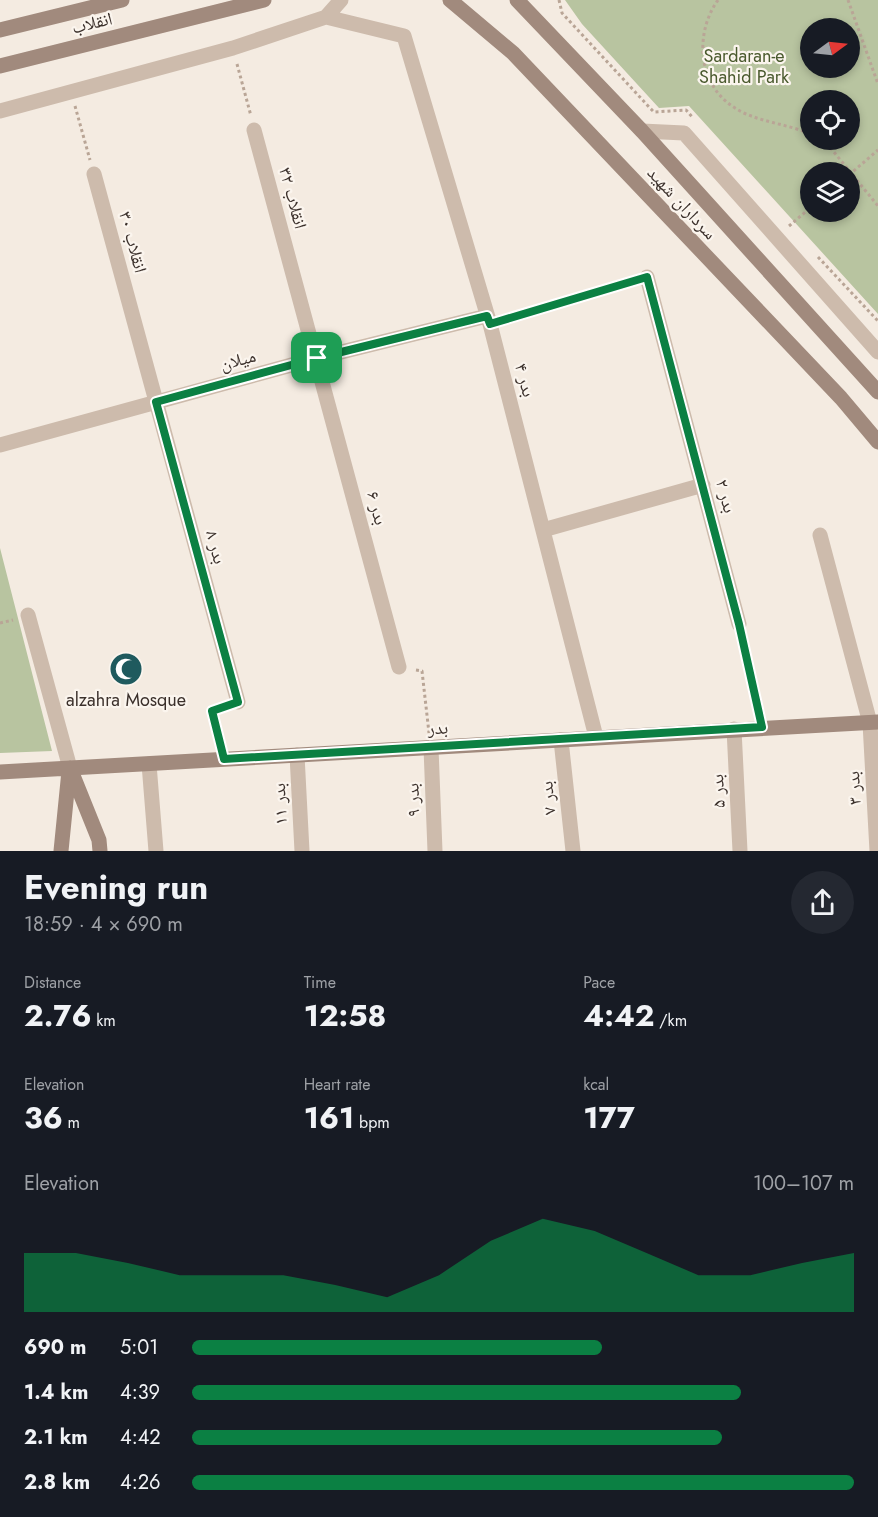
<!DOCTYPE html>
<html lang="en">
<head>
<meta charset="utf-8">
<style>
  body { margin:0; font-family:Jost,"Noto Naskh Arabic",sans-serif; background:#242831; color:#f1f3f6; height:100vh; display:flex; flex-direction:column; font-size:22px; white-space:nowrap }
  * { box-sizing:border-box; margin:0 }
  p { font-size:20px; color:#9ea1a6 }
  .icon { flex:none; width:33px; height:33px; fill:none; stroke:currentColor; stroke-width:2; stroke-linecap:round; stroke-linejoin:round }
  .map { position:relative; height:851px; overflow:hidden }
  .details { display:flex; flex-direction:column; background:#171b24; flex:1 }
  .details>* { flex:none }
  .needle { width:39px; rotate:75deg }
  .tools { position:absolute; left:800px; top:18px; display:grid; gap:12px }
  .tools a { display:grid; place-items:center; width:60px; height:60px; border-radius:50%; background:#171b24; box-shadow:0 3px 9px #0003; font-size:30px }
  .pin { position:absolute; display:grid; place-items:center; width:51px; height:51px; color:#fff; margin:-26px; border-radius:12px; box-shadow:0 3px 9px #0006 }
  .round { display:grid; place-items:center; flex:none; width:63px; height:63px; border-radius:32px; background:#242831 }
  .headline { display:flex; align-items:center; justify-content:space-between; height:102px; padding:0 24px }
  h1 { font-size:33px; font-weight:700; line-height:45px }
  .figures { display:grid; grid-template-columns:repeat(3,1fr); gap:9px; height:102px; padding:6px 24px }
  .figures div { display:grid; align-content:center }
  .figures b { font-size:30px; font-weight:700 }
  .figures small { font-size:16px; font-weight:400 }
  .figures p { font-size:16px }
  .chart { height:168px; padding:12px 24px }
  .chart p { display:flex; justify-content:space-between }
  .chart svg { width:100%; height:108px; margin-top:6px; fill:#0b8043; opacity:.7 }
  ul { padding:0 24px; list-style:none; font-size:20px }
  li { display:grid; grid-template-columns:96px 72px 1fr; align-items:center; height:45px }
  li i { height:15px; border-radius:8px; background:#0b8043 }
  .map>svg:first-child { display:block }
  .green { fill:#b8c4a0; fill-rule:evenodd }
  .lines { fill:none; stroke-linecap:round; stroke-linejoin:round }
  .path { stroke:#b9a596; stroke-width:3; stroke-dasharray:3 3; stroke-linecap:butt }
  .street { stroke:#cdbbac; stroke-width:15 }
  .secondary { stroke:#a18a7d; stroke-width:15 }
  .route-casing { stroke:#fff; stroke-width:12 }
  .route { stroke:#0b8043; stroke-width:8 }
  .labels { text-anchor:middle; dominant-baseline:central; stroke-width:4.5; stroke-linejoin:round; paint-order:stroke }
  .street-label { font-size:18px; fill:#3b302b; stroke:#fbf5ee }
  .park-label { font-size:18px; fill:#4a5a2e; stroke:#fbf5ee }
  .poi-label { font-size:18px; fill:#3b302b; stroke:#fbf5ee }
</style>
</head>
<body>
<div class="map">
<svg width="878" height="851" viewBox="0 0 878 851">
  <rect width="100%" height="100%" fill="#f4ebe1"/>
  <path class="green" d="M 565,0 L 878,0 L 878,314 L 689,106 L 659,108 L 582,24 ZM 849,28 L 849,68 L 810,68 L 810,28 ZM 849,100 L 849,140 L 810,140 L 810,100 ZM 849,172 L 849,212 L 810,212 L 810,172 Z
    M 0,548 L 52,751 L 0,753 Z"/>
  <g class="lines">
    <path class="path" d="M 559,0 L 562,13 L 650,108 L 654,112 L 686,110 L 693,118
      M 718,0 C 695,32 697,82 732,106 C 754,122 786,123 810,134
      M 848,0 L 878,84
      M 237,64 L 251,116
      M 75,106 L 90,160
      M 821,140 L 829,146 L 878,206
      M 849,175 L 878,150
      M 789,226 L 810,208
      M 818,257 L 878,321
      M 505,320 L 631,282
      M 0,623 L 13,620
      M 742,638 L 759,714
      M 416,670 L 422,671 L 429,733
      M 220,743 L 212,711 L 223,707"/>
    <path class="street" d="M 326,17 L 404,36 L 490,324 L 596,737
      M 0,111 L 233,48 L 326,17 L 341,0
      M 254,130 L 399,667
      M 642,131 L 684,133 L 878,352
      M 94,174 L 238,702
      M 647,277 L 739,624
      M 0,445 L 317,358 L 487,316
      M 543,530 L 703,485
      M 820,535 L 870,723 L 877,851
      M 28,615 L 70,768
      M 734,729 L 740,851
      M 561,740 L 573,851
      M 431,748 L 435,851
      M 297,755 L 302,851
      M 149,764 L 156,851"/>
    <path class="secondary" d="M 450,0 L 513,53 L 841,398 L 878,442
      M 517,0 L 642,131 L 878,392
      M 0,30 L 122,0
      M 0,66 L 264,0
      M 70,768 L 99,840 L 100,851
      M 0,772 L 878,722
      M 61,851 L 69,771"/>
  </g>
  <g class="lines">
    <defs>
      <path id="route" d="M 647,277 L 739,624 L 762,727 L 224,759 L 212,711 L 238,702 L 156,402 L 317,358 L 487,316 L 490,324 Z"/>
    </defs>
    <use href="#route" class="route-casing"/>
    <use href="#route" class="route"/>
  </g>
  <defs>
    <symbol id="mosque-disc" viewBox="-11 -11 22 22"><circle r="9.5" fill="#1f5a5e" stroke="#fbf5ee"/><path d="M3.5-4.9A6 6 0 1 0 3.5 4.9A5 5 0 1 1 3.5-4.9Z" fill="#fff"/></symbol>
  </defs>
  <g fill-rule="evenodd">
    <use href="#mosque-disc" x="107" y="650" width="38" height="38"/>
  </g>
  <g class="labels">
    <g class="street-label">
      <text transform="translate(92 23) rotate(-14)">انقلاب</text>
      <text transform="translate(293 198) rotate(75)">انقلاب ۳۲</text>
      <text transform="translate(682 203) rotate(47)">سرداران شهید</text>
      <text transform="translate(133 242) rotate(75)">انقلاب ۳۰</text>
      <text transform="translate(238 360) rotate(-15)">میلان</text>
      <text transform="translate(525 380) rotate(75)">بدر ۴</text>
      <text transform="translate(726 496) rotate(75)">بدر ۲</text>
      <text transform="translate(377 508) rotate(75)">بدر ۶</text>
      <text transform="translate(216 547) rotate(75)">بدر ۸</text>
      <text transform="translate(438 728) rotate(-3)">بدر</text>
      <text transform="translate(854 788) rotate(-93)">بدر ۳</text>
      <text transform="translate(718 791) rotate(-93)">بدر ۵</text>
      <text transform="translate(548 798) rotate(-96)">بدر ۷</text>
      <text transform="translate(413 800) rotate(-92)">بدر ۹</text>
      <text transform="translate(280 804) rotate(-93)">بدر ۱۱</text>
    </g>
    <g class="park-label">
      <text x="744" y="56">Sardaran-e<tspan x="744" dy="21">Shahid Park</tspan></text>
    </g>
    <g class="poi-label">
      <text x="126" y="700">alzahra Mosque</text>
    </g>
  </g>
</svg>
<div class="tools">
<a><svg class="needle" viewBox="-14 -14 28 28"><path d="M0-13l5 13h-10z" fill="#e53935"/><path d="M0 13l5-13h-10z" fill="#9ea1a6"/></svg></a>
<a><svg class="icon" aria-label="locate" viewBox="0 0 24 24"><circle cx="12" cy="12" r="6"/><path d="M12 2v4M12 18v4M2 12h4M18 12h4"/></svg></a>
<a><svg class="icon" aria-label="layers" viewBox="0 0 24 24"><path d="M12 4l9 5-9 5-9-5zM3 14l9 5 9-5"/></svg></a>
</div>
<div class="pin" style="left:317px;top:358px;background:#1e9e55"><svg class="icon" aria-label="arrive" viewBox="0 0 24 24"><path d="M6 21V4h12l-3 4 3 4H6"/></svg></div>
</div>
<section class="details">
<div class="headline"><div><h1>Evening run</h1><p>18:59 · 4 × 690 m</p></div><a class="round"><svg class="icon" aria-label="share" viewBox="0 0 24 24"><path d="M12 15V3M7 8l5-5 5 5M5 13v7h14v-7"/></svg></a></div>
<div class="figures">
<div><p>Distance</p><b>2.76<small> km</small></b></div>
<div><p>Time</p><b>12:58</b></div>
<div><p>Pace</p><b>4:42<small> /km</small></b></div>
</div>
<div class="figures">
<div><p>Elevation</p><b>36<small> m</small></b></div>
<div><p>Heart rate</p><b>161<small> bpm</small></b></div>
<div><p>kcal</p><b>177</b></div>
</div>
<div class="chart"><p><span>Elevation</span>100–107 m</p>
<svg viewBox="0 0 160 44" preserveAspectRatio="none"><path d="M0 44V20L10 20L20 24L30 29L40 29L50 29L60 33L70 38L80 29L90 15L100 6L110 11L120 20L130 29L140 29L150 24L160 20V44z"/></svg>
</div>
<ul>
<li><b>690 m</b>5:01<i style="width:62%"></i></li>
<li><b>1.4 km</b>4:39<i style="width:83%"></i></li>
<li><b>2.1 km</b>4:42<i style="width:80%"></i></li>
<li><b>2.8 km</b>4:26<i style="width:100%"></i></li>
</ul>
</section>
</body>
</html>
